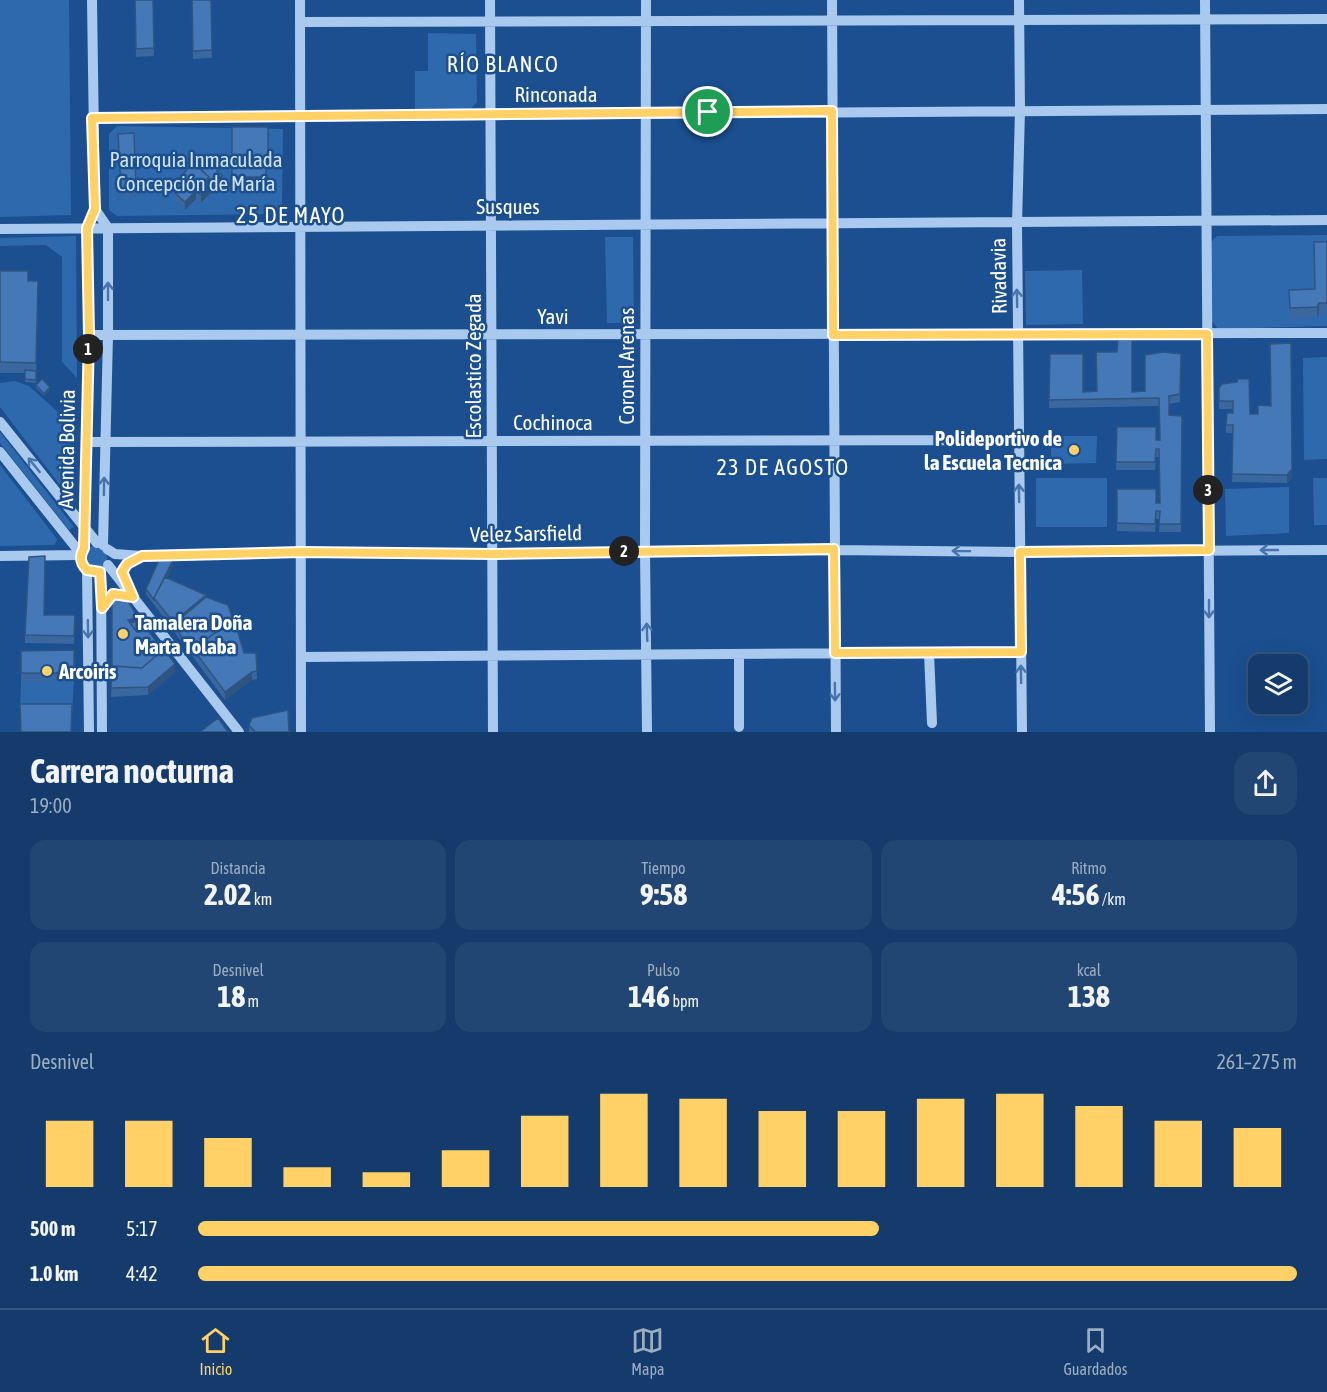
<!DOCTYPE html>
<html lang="es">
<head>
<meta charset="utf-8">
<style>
  body { margin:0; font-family:"Asap Condensed",sans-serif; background:#214673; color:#f1f3f6; height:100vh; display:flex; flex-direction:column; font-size:22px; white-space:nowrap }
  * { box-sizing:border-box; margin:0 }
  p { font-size:20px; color:#9dadc1 }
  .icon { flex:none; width:33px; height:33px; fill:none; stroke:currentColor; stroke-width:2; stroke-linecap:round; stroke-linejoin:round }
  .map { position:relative; height:732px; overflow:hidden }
  .sheet { display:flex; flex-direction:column; background:#143b6b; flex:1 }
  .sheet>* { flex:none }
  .controls { position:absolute; left:1248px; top:654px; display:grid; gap:12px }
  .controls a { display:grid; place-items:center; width:60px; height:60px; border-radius:12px; background:#143b6b; box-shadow:0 6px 24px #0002,0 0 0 2px #33557e; font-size:30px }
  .pin { position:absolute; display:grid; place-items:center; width:51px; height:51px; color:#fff; margin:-26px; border:3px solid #fff; border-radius:50%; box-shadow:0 2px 6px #0007 }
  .km { position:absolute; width:30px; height:30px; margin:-15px; border-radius:50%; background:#222; color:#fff; font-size:16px; line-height:30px; text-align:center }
  .round { display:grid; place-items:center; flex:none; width:63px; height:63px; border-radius:18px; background:#214673 }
  .head { display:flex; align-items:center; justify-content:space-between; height:102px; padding:0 30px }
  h1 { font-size:33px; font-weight:700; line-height:45px }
  .metrics { display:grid; grid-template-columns:repeat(3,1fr); gap:9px; height:102px; padding:6px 30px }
  .metrics div { display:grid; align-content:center; border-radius:15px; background:#214673; text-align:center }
  .metrics b { font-size:30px; font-weight:700 }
  .metrics small { font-size:16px; font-weight:400 }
  .metrics p { font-size:16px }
  .chart { height:168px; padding:12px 30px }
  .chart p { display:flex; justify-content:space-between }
  .chart svg { width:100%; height:108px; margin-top:6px; stroke:#ffd166; stroke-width:6 }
  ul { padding:0 30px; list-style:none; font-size:20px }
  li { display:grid; grid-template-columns:96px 72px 1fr; align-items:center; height:45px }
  li i { height:15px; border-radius:8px; background:#ffd166 }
  .dock { display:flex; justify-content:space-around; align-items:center; height:84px; border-top:2px solid #33557e; background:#143b6b; font-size:16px; color:#9dadc1 }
  .dock a { display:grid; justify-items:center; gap:3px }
  .dock .current { color:#ffd166 }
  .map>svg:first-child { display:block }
  .green { fill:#2e69ad }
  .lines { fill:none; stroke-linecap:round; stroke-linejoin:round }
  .minor { stroke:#a9c9ee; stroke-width:10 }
  .wall { fill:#3a679d }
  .shaded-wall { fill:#305480 }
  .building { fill:#4478b7; stroke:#305480; stroke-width:1.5 }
  .oneway { stroke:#4674ac }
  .route-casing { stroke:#fff; stroke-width:12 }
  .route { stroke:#ffd166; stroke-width:8 }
  .poi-dot { fill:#ffd166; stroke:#1b4f8f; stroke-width:2 }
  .labels { text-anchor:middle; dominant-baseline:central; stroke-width:5; stroke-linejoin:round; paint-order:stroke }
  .street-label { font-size:21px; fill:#fff; stroke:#1b4f8f }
  .park-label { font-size:21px; fill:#cfe3fa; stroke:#1b4f8f }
  .poi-label { font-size:21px; font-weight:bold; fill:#fff; stroke:#1b4f8f; text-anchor:start }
  .neighbourhood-label { font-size:22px; letter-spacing:1.5px; fill:#fff; stroke:#1b4f8f }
</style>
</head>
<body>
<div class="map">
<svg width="1327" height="732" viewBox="0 0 1327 732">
  <rect width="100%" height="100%" fill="#1b4f8f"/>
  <path class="green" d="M 0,0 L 69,0 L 71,215 L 0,217 Z
    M 428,33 L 476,34 L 477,102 L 469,111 L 415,109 L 415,71 L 428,71 Z
    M 117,126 L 283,129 L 282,208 L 276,214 L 117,216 L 109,210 L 109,134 Z
    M 1327,235 L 1327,326 L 1218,329 L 1211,320 L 1209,244 L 1217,236 Z
    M 76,236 L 77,378 L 62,362 L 62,257 L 46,245 L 0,246 L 0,238 Z
    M 605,237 L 633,237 L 634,323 L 607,323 Z
    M 1082,270 L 1083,324 L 1026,325 L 1025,271 Z
    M 1327,357 L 1327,459 L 1304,460 L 1303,358 Z
    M 15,381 L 29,386 L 69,422 L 73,502 L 0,407 L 0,383 Z
    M 0,432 L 74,527 L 69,530 L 0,443 Z
    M 1051,436 L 1097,436 L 1096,463 L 1051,464 Z
    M 0,465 L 57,539 L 55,545 L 0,546 Z
    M 1036,478 L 1107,478 L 1107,527 L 1036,527 Z
    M 1313,478 L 1327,478 L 1327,525 L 1314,525 Z
    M 1289,487 L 1289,533 L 1226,536 L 1225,489 Z
    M83 558a12 12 0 1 1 24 0a12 12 0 1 1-24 0Z
    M 21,681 L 74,681 L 72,712 L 20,712 Z"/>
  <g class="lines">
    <path class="minor" d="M 300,0 L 301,732
      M 490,0 L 493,732
      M 646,0 L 645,551 L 647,732
      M 832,0 L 836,732
      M 1019,0 L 1020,110 L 1017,224 L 1022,732
      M 1205,0 L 1210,732
      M 300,22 L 1327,19
      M 92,118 L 1327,109
      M 95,209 L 108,228 L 108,335 L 103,545
      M 0,229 L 1327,220
      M 89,335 L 1327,333
      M 0,422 L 97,543
      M 86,442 L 1019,440
      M 0,452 L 81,554
      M 84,548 L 89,335 L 87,228 L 95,209 L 92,0
      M 107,549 L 115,554 L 142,556 L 301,552 L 494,554 L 834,550 L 1020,552 L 1327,550
      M 0,556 L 80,555
      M 108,565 L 239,732
      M 87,570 L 89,732
      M 101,572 L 102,732
      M 126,583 L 123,568 L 139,557
      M 102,608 L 113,594 L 133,597
      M 929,653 L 932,723
      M 739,654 L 739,727
      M 301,657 L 1021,652"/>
  </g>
  <path class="wall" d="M 135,0 L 153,0 L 154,56 L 136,57 Z
    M 192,0 L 211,0 L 212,58 L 193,59 Z
    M 232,127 L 268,150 L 272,150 L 272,168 L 266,168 L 266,187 L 232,187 Z
    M 134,133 L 136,196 L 121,197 L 118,134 Z
    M 195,164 L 220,173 L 222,181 L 201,203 L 196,199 L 185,210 L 175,201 L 175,193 L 178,190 L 177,181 Z
    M 1327,242 L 1327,313 L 1319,313 L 1317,318 L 1290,319 L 1289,290 L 1315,289 Z
    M 0,271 L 28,281 L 38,281 L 36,383 L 25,382 L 25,373 L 0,373 Z
    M 1050,354 L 1083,392 L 1132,392 L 1145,391 L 1181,354 L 1180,402 L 1169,404 L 1169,415 L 1182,416 L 1181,532 L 1159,532 L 1160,519 L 1156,519 L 1155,532 L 1117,531 L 1117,489 L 1156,503 L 1160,503 L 1159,457 L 1156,457 L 1155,470 L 1116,470 L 1117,427 L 1156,440 L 1160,440 L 1159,406 L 1049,408 Z
    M 36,385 L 50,390 L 44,396 L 36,388 Z
    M 1219,388 L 1250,414 L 1292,477 L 1287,483 L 1232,482 L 1233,433 L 1226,433 L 1226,425 L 1233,413 L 1233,409 L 1219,409 Z
    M 173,565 L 167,578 L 206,597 L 244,653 L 256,653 L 257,679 L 252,680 L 225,700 L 146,594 L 146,589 Z
    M 44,615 L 75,615 L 74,644 L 25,643 L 25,635 Z
    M 138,621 L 175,672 L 148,695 L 111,697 L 112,667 Z
    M 74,650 L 74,681 L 21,681 L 21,651 Z
    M 249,725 L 289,732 L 249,732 Z"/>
  <path class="shaded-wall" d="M 222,175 L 222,181 L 201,203 L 201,195 L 210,185 Z
    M 196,191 L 196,199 L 185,210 L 185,202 Z
    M 1319,303 L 1319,313 L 1317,318 L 1317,307 Z
    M 50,387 L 50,390 L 44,396 L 44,394 Z
    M 1292,469 L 1292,477 L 1287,483 L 1287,475 Z
    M 173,560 L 173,565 L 157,601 L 155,599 Z
    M 206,595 L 206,603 L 173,625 L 173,622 Z
    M 138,618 L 138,623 L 130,625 L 128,620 Z
    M 175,664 L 175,672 L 148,695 L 148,687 Z
    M 252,672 L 252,680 L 225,700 L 225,692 Z"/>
  <path class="building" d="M 135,0 L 153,0 L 154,48 L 136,49 Z
    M 192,0 L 211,0 L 212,50 L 193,51 Z
    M 232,127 L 268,127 L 268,150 L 272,150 L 272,158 L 266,158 L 266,177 L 232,177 Z
    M 134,133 L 136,188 L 121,189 L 118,134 Z
    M 200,157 L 213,167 L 215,165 L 220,169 L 217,171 L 222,175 L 210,187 L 210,185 L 207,182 L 209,179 L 209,177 L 195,164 Z
    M 183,158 L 188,163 L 183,168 L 178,163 Z
    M 193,163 L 209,177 L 205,181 L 210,185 L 201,195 L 196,191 L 185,202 L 175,193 L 182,185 L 177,181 Z
    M 1314,242 L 1327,242 L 1327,303 L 1319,303 L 1317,307 L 1290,308 L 1289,290 L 1315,289 Z
    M 0,271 L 28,271 L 28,281 L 38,281 L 36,363 L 0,362 Z
    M 1118,340 L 1132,340 L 1132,392 L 1145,391 L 1145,355 L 1163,352 L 1181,354 L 1180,394 L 1169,396 L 1169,415 L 1182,416 L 1181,524 L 1159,524 L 1160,511 L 1156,511 L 1155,524 L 1117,523 L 1117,489 L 1156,489 L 1156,503 L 1160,503 L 1159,449 L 1156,449 L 1155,462 L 1116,462 L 1117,427 L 1156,427 L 1156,440 L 1160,440 L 1159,398 L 1049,400 L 1050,354 L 1083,354 L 1083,392 L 1097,391 L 1096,352 L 1117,352 Z
    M 1291,343 L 1292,469 L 1287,475 L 1232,474 L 1233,425 L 1226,425 L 1227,413 L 1233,413 L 1233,401 L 1219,401 L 1219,388 L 1222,384 L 1237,382 L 1238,379 L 1249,379 L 1250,414 L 1258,414 L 1258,405 L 1271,406 L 1270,344 Z
    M 25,370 L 36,371 L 36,380 L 25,379 Z
    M 42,379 L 50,387 L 44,394 L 36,385 Z
    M 45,556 L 44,615 L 75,615 L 74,636 L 25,635 L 29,557 Z
    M 159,560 L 173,560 L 154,598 L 154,600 L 146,589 Z
    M 165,577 L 206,595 L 173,622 L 154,598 Z
    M 125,596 L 138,618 L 128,620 L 137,632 L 147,629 L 163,650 L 142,668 L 112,666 L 112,597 Z
    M 206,597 L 228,605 L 233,620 L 193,649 L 193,652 L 173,625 Z
    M 234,619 L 244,653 L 256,653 L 257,671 L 252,672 L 225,692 L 193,649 Z
    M 138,621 L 145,629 L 137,632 L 130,623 Z
    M 164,649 L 175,664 L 148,687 L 111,688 L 112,666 L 142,668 Z
    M 74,650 L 74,673 L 21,673 L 21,651 Z
    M 20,704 L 72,704 L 71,732 L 21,732 Z
    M 288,710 L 289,732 L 255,732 L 249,725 L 252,718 Z
    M 218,718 L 228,732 L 200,732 Z"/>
  <defs><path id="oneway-shaft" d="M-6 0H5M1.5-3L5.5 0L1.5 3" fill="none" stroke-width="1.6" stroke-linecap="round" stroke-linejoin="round" transform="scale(1.5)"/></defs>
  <g class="oneway">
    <use href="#oneway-shaft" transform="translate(108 291) rotate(-90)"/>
    <use href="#oneway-shaft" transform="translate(1017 298) rotate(-91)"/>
    <use href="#oneway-shaft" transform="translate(34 465) rotate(-129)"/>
    <use href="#oneway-shaft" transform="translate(104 486) rotate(-89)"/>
    <use href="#oneway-shaft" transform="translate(1019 493) rotate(-91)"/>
    <use href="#oneway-shaft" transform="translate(1269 550) rotate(180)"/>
    <use href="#oneway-shaft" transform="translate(961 551) rotate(-179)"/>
    <use href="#oneway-shaft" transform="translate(1209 609) rotate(90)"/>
    <use href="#oneway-shaft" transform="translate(88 629) rotate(89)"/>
    <use href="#oneway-shaft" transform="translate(647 632) rotate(-92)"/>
    <use href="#oneway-shaft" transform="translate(1021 674) rotate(-91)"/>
    <use href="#oneway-shaft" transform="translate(835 692) rotate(89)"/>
  </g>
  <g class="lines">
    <defs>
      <path id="route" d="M 832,111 L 833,335 L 1207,334 L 1209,550 L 1020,552 L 1021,652 L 835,653 L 834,549 L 494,554 L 301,552 L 142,556 L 127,564 L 122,572 L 133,597 L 113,594 L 102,608 L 100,572 L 87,570 C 80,563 79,557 84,548 L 89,335 L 87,228 L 95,209 L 92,118 Z"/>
    </defs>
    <use href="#route" class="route-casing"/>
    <use href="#route" class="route"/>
  </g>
  <g class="poi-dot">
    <circle cx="1074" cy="450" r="6"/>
    <circle cx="123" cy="634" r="6"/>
    <circle cx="47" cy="671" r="6"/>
  </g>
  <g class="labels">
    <g class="street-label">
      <text x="556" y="94">Rinconada</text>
      <text x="508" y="206">Susques</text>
      <text transform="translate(998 276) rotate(-91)">Rivadavia</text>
      <text x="553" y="316">Yavi</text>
      <text transform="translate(473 366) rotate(-90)">Escolastico Zegada</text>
      <text transform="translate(626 366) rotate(-90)">Coronel Arenas</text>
      <text x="553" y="422">Cochinoca</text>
      <text transform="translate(66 449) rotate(-89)">Avenida Bolivia</text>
      <text transform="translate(526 533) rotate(-1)">Velez Sarsfield</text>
    </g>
    <g class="park-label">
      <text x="196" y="159">Parroquia Inmaculada<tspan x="196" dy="24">Concepción de María</tspan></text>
    </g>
    <g class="poi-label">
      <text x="1062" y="438" text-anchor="end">Polideportivo de<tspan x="1062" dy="24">la Escuela Tecnica</tspan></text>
      <text x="135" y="622">Tamalera Doña<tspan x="135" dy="24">Marta Tolaba</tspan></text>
      <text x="59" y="671">Arcoiris</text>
    </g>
    <g class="neighbourhood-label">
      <text x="503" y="64">RÍO BLANCO</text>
      <text x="291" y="215">25 DE MAYO</text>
      <text x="783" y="467">23 DE AGOSTO</text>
    </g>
  </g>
</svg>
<div class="controls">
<a><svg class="icon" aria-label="layers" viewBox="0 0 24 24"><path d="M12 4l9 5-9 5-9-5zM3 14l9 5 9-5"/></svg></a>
</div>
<div class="pin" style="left:708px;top:112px;background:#1e9e55"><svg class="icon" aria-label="arrive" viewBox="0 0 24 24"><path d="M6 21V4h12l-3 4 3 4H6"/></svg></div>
<b class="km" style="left:88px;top:349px">1</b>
<b class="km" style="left:624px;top:551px">2</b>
<b class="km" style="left:1208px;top:490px">3</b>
</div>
<section class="sheet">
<div class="head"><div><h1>Carrera nocturna</h1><p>19:00</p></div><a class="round"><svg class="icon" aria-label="share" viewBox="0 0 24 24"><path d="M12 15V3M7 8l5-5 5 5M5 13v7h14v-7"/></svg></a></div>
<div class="metrics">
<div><p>Distancia</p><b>2.02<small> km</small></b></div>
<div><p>Tiempo</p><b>9:58</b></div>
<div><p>Ritmo</p><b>4:56<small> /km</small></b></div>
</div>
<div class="metrics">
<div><p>Desnivel</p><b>18<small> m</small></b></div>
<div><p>Pulso</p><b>146<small> bpm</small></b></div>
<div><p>kcal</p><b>138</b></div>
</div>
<div class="chart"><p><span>Desnivel</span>261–275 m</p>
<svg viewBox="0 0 160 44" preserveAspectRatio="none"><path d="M5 44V17M15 44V17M25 44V24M35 44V36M45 44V38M55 44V29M65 44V15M75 44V6M85 44V8M95 44V13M105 44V13M115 44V8M125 44V6M135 44V11M145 44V17M155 44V20"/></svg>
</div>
<ul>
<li><b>500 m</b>5:17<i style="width:62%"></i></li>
<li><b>1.0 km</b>4:42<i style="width:100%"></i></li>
</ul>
</section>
<nav class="dock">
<a class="current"><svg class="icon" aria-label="home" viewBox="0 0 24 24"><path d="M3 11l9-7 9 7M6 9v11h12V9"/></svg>Inicio</a>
<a><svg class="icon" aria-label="map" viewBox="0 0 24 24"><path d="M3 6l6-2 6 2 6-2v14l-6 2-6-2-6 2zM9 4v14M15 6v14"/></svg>Mapa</a>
<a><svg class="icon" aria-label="saved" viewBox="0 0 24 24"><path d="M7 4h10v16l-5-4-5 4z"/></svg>Guardados</a>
</nav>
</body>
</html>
